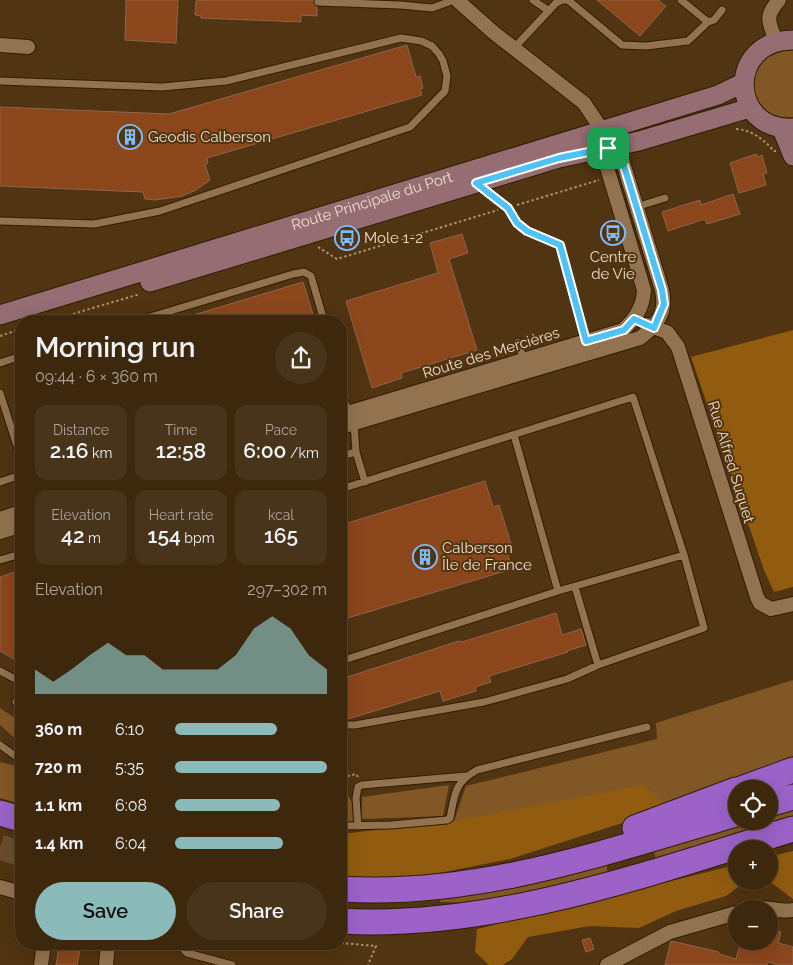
<!DOCTYPE html>
<html lang="en">
<head>
<meta charset="utf-8">
<style>
  body { margin:0; font-family:Raleway,sans-serif; background:#48331b; color:#f1f3f6; height:100vh; display:flex; flex-direction:column; font-size:19px; white-space:nowrap }
  * { box-sizing:border-box; margin:0 }
  p { font-size:16px; color:#ada59d }
  .icon { flex:none; width:28px; height:28px; fill:none; stroke:currentColor; stroke-width:2; stroke-linecap:round; stroke-linejoin:round }
  .map { position:relative; flex:1; overflow:hidden }
  .details { position:absolute; left:15px; top:315px; width:332px; height:635px; display:flex; flex-direction:column; background:#3d270d; border-radius:20px; box-shadow:0 5px 20px #0002,0 0 0 1px #56442e }
  .details>* { flex:none }
  .tools { position:absolute; left:728px; top:780px; display:grid; gap:10px }
  .tools a { display:grid; place-items:center; width:50px; height:50px; border-radius:50%; background:#3d270d; box-shadow:0 5px 20px #0002,0 0 0 1px #56442e; font-size:25px }
  .pin { position:absolute; display:grid; place-items:center; width:42px; height:42px; color:#fff; margin:-21px; border-radius:10px; box-shadow:0 2px 8px #0006 }
  .round { display:grid; place-items:center; flex:none; width:52px; height:52px; border-radius:26px; background:#48331b }
  .head { display:flex; align-items:center; justify-content:space-between; height:85px; padding:0 20px }
  h1 { font-size:28px; font-weight:600; line-height:38px }
  .stats { display:grid; grid-template-columns:repeat(3,1fr); gap:8px; height:85px; padding:5px 20px }
  .stats div { display:grid; align-content:center; border-radius:12px; background:#48331b; text-align:center }
  .stats b { font-size:21px; font-weight:600 }
  .stats small { font-size:14px; font-weight:400 }
  .stats p { font-size:14px }
  .chart { height:140px; padding:10px 20px }
  .chart p { display:flex; justify-content:space-between }
  .chart svg { width:100%; height:90px; margin-top:5px; fill:#8bbbb9; opacity:.7 }
  .primary-button { display:flex; gap:10px; margin-top:auto; padding:10px 20px }
  .primary-button a { flex:1; height:58px; border-radius:30px; background:#8bbbb9; color:#111; font-size:20px; font-weight:600; line-height:58px; text-align:center }
  .primary-button a+a { background:#48331b; color:#f1f3f6 }
  ul { padding:0 20px; list-style:none; font-size:16px }
  li { display:grid; grid-template-columns:80px 60px 1fr; align-items:center; height:38px }
  li i { height:12px; border-radius:6px; background:#8bbbb9 }
  .map>svg:first-child { display:block }
  .green { fill:#815725 }
  .forest { fill:#925c10 }
  .building { fill:#8b461c; stroke:#8f654f }
  .lines { fill:none; stroke-linecap:round; stroke-linejoin:round }
  .motorway-tunnel { stroke:#694d2d; stroke-width:25; stroke-dasharray:25 12; stroke-linecap:butt }
  .service-casing { stroke:#321d03; stroke-width:9 }
  .minor-casing { stroke:#321d03; stroke-width:16 }
  .secondary-casing { stroke:#321d03; stroke-width:21 }
  .motorway-casing { stroke:#321d03; stroke-width:27 }
  .path { stroke:#a79076; stroke-width:2; stroke-dasharray:2.5 2.5; stroke-linecap:butt }
  .service { stroke:#92724f; stroke-width:7 }
  .minor { stroke:#92724f; stroke-width:14 }
  .secondary { stroke:#956d73; stroke-width:19 }
  .motorway { stroke:#9c62c8; stroke-width:25 }
  .route-casing { stroke:#fff; stroke-width:10 }
  .route { stroke:#4fc3f7; stroke-width:6 }
  .labels { text-anchor:middle; dominant-baseline:central; stroke-width:4; stroke-linejoin:round; paint-order:stroke }
  .poi-label { font-size:15px; fill:#eedcca; stroke:#513411; text-anchor:start }
  .street-label { font-size:15px; fill:#eedcca; stroke:#513411 }
</style>
</head>
<body>
<div class="map">
<svg width="793" height="965" viewBox="0 0 793 965">
  <rect width="100%" height="100%" fill="#513411"/>
  <path class="green" d="M 793,49 L 793,117 C 746,123 736,51 793,49 Z
    M 793,680 L 793,756 L 711,789 L 669,808 L 454,821 L 466,786 L 657,739 L 656,723 Z
    M 0,708 L 21,722 L 21,744 L 0,725 Z
    M 0,762 L 21,767 L 21,804 L 0,798 Z
    M 341,785 L 354,805 L 356,818 L 350,823 L 341,822 Z
    M 449,785 L 443,816 L 362,819 L 362,797 Z
    M 793,804 L 793,820 L 656,861 L 653,846 L 736,821 L 769,821 L 769,811 Z
    M 606,861 L 608,875 L 491,903 L 440,902 L 441,895 Z"/>
  <path class="forest" d="M 793,330 L 793,587 L 774,592 L 764,570 L 691,357 Z
    M 644,785 L 669,808 L 510,859 L 439,873 L 387,879 L 341,877 L 341,834 L 454,821 Z
    M 793,851 L 793,899 L 773,884 L 765,881 L 769,881 L 769,857 Z
    M 736,865 L 736,881 L 746,881 L 726,896 L 676,911 L 639,928 L 590,926 L 528,937 L 512,959 L 503,965 L 489,965 L 475,952 L 477,929 Z"/>
  <path class="building" d="M 126,0 L 178,0 L 176,43 L 125,40 Z
    M 202,0 L 313,0 L 314,5 L 317,7 L 317,16 L 301,15 L 301,22 L 201,18 L 201,16 L 195,15 L 196,1 Z
    M 597,0 L 658,0 L 666,6 L 640,36 Z
    M 407,45 L 416,77 L 420,76 L 423,88 L 420,89 L 422,95 L 207,158 L 208,163 L 205,165 L 210,180 L 196,190 L 182,196 L 155,200 L 145,199 L 143,192 L 0,186 L 0,107 L 169,114 Z
    M 756,154 L 757,157 L 762,155 L 767,173 L 763,174 L 766,185 L 739,193 L 730,163 Z
    M 733,194 L 740,214 L 707,224 L 705,219 L 668,231 L 662,212 L 700,200 L 701,205 Z
    M 462,234 L 468,253 L 449,259 L 477,350 L 401,373 L 402,378 L 372,388 L 346,301 L 438,273 L 430,243 Z
    M 303,282 L 315,321 L 181,321 L 180,319 Z
    M 485,481 L 493,507 L 499,505 L 512,547 L 506,549 L 512,569 L 341,620 L 341,525 Z
    M 21,570 L 21,663 L 0,651 L 0,577 Z
    M 556,613 L 562,635 L 581,629 L 586,645 L 567,651 L 568,652 L 489,676 L 491,682 L 475,687 L 476,691 L 443,701 L 440,691 L 348,719 L 341,715 L 341,679 L 459,641 L 462,642 Z
    M 769,929 L 781,932 L 778,943 L 793,947 L 793,965 L 779,965 L 768,962 L 767,965 L 665,965 L 671,941 L 719,952 L 719,954 L 736,959 L 741,941 L 769,941 Z
    M 590,938 L 594,949 L 586,952 L 582,940 Z
    M 59,946 L 80,950 L 77,965 L 56,965 Z"/>
  <g class="lines">
    <path class="motorway-tunnel" d="M 0,847 L 21,854"/>
    <defs>
      <path id="service" d="M 533,0 L 549,11
        M 681,0 L 708,22 L 714,20 L 722,10
        M 318,2 L 400,5 L 432,8 L 454,0
        M 514,48 L 556,3 L 562,0 L 568,0 L 622,45 L 646,46 L 688,41 L 708,22
        M 0,81 L 162,87 L 226,81 L 401,38 L 421,41 L 432,46 L 439,54 L 443,61 L 447,76 L 445,91 L 410,127 L 160,211 L 94,224 L 0,221
        M 479,185 L 508,207 L 517,223 L 527,231 L 560,245 L 586,341
        M 636,207 L 665,198
        M 137,321 L 293,274 L 304,272 L 311,276 L 324,321
        M 518,342 L 524,361
        M 0,363 L 21,356
        M 0,393 L 21,458
        M 341,393 L 354,424 L 356,452 L 341,456
        M 514,435 L 558,591
        M 356,452 L 365,482
        M 0,482 L 21,475
        M 341,489 L 633,397 L 684,555 L 558,591 L 341,661
        M 0,560 L 21,554
        M 575,587 L 598,665
        M 0,671 L 21,682
        M 21,690 L 16,702 L 21,705
        M 341,725 L 355,725 L 484,702 L 567,679 L 598,665 L 704,628 L 684,555
        M 0,745 L 21,760
        M 341,826 L 391,825 L 447,820 L 450,818 C 455,794 454,783 477,770 L 647,727
        M 358,826 L 356,798 L 358,787 L 362,785 L 466,776
        M 178,944 L 187,953 L 232,965"/>
      <path id="minor" d="M 457,0 L 493,32 L 584,103 L 602,130 L 605,137
        M 776,41 C 769,22 764,17 779,0
        M 0,45 L 28,47
        M 647,325 L 667,332 L 678,347 L 757,597 L 760,603 L 771,609 L 793,604
        M 341,415 L 623,330 C 636,318 643,307 644,290 L 605,161 L 608,148
        M 341,427 L 640,338 C 657,325 667,313 662,290 L 621,156 L 608,148
        M 0,519 L 21,512
        M 0,532 L 21,525
        M 0,887 L 21,893
        M 752,909 C 767,905 778,913 793,910
        M 41,965 L 44,944
        M 106,965 L 108,944
        M 607,965 L 670,932 L 736,913"/>
      <g id="secondary">
        <path d="M 793,40 C 726,40 730,132 793,128"/>
        <path d="M 782,129 L 793,156"/>
        <path d="M 150,282 L 559,158 L 639,141 L 750,108"/>
        <path id="s1" d="M 0,315 L 718,95 L 743,83"/>
      </g>
      <path id="motorway" d="M 741,789 L 793,770
        M 769,804 L 793,797
        M 0,813 L 21,819
        M 635,828 L 736,790
        M 341,889 C 477,898 608,851 736,814
        M 341,921 C 493,930 650,873 793,829"/>
    </defs>
    <use href="#service" class="service-casing"/>
    <use href="#minor" class="minor-casing"/>
    <use href="#secondary" class="secondary-casing"/>
    <use href="#motorway" class="motorway-casing"/>
    <path class="path" d="M 736,129 C 752,130 763,139 774,151 L 776,151
      M 517,205 L 599,180
      M 318,247 L 337,259 L 498,210
      M 49,321 L 140,294
      M 0,336 L 21,329
      M 342,746 L 348,776 L 356,774 L 358,777
      M 341,943 L 376,946 L 368,965"/>
    <use href="#service" class="service"/>
    <use href="#minor" class="minor"/>
    <use href="#secondary" class="secondary"/>
    <use href="#motorway" class="motorway"/>
  </g>
  <g class="lines">
    <defs>
      <path id="route" d="M 608,148 L 621,156 L 662,290 L 664,304 L 654,328 L 634,319 L 624,330 L 586,341 L 560,245 L 527,231 L 517,223 L 508,208 L 476,183 L 559,158 Z"/>
    </defs>
    <use href="#route" class="route-casing"/>
    <use href="#route" class="route"/>
  </g>
  <defs>
    <symbol id="building-ring" viewBox="-11 -11 22 22"><circle r="9.5" fill="#513411" stroke="#7ebdf9" stroke-width="1.5"/><path d="M-4-6H4V6H1V3H-1V6H-4ZM-2.5-4.3h1.7v1.8h-1.7ZM.8-4.3h1.7v1.8H.8ZM-2.5-1h1.7V.8h-1.7ZM.8-1h1.7V.8H.8Z" fill="#7ebdf9"/></symbol>
    <symbol id="bus-ring" viewBox="-11 -11 22 22"><circle r="9.5" fill="#513411" stroke="#7ebdf9" stroke-width="1.5"/><path d="M-5-6H5V4H4V6H2V4H-2V6H-4V4H-5ZM-3.5-4V0h7V-4ZM-3.5 1.2v1.5H-2V1.2ZM2 1.2v1.5H3.5V1.2Z" fill="#7ebdf9"/></symbol>
  </defs>
  <g fill-rule="evenodd">
    <use href="#building-ring" x="116" y="123" width="28" height="28"/>
    <use href="#bus-ring" x="599" y="219" width="28" height="28"/>
    <use href="#bus-ring" x="333" y="224" width="28" height="28"/>
    <use href="#building-ring" x="411" y="543" width="28" height="28"/>
  </g>
  <g class="labels">
    <g class="poi-label">
      <text x="148" y="137">Geodis Calberson</text>
      <text x="364" y="238">Mole 1-2</text>
      <text x="613" y="257" text-anchor="middle">Centre<tspan x="613" dy="17">de Vie</tspan></text>
      <text x="442" y="548">Calberson<tspan x="442" dy="17">Île de France</tspan></text>
    </g>
    <g class="street-label">
      <text stroke="none"><textPath href="#s1" startOffset="389">Route Principale du Port</textPath></text>
      <text transform="translate(491 353) rotate(-17)">Route des Mercières</text>
      <text transform="translate(731 462) rotate(73)">Rue Alfred Suquet</text>
    </g>
  </g>
</svg>
<div class="tools">
<a><svg class="icon" aria-label="locate" viewBox="0 0 24 24"><circle cx="12" cy="12" r="6"/><path d="M12 2v4M12 18v4M2 12h4M18 12h4"/></svg></a>
<a>+</a>
<a>−</a>
</div>
<div class="pin" style="left:608px;top:148px;background:#1e9e55"><svg class="icon" aria-label="arrive" viewBox="0 0 24 24"><path d="M6 21V4h12l-3 4 3 4H6"/></svg></div>
<section class="details">
<div class="head"><div><h1>Morning run</h1><p>09:44 · 6 × 360 m</p></div><a class="round"><svg class="icon" aria-label="share" viewBox="0 0 24 24"><path d="M12 15V3M7 8l5-5 5 5M5 13v7h14v-7"/></svg></a></div>
<div class="stats">
<div><p>Distance</p><b>2.16<small> km</small></b></div>
<div><p>Time</p><b>12:58</b></div>
<div><p>Pace</p><b>6:00<small> /km</small></b></div>
</div>
<div class="stats">
<div><p>Elevation</p><b>42<small> m</small></b></div>
<div><p>Heart rate</p><b>154<small> bpm</small></b></div>
<div><p>kcal</p><b>165</b></div>
</div>
<div class="chart"><p><span>Elevation</span>297–302 m</p>
<svg viewBox="0 0 160 44" preserveAspectRatio="none"><path d="M0 44V32L10 38L20 32L30 25L40 19L50 25L60 25L70 32L80 32L90 32L100 32L110 25L120 12L130 6L140 12L150 25L160 32V44z"/></svg>
</div>
<ul>
<li><b>360 m</b>6:10<i style="width:67%"></i></li>
<li><b>720 m</b>5:35<i style="width:100%"></i></li>
<li><b>1.1 km</b>6:08<i style="width:69%"></i></li>
<li><b>1.4 km</b>6:04<i style="width:71%"></i></li>
</ul>
<div class="primary-button"><a>Save</a><a>Share</a></div>
</section>
</div>
</body>
</html>
